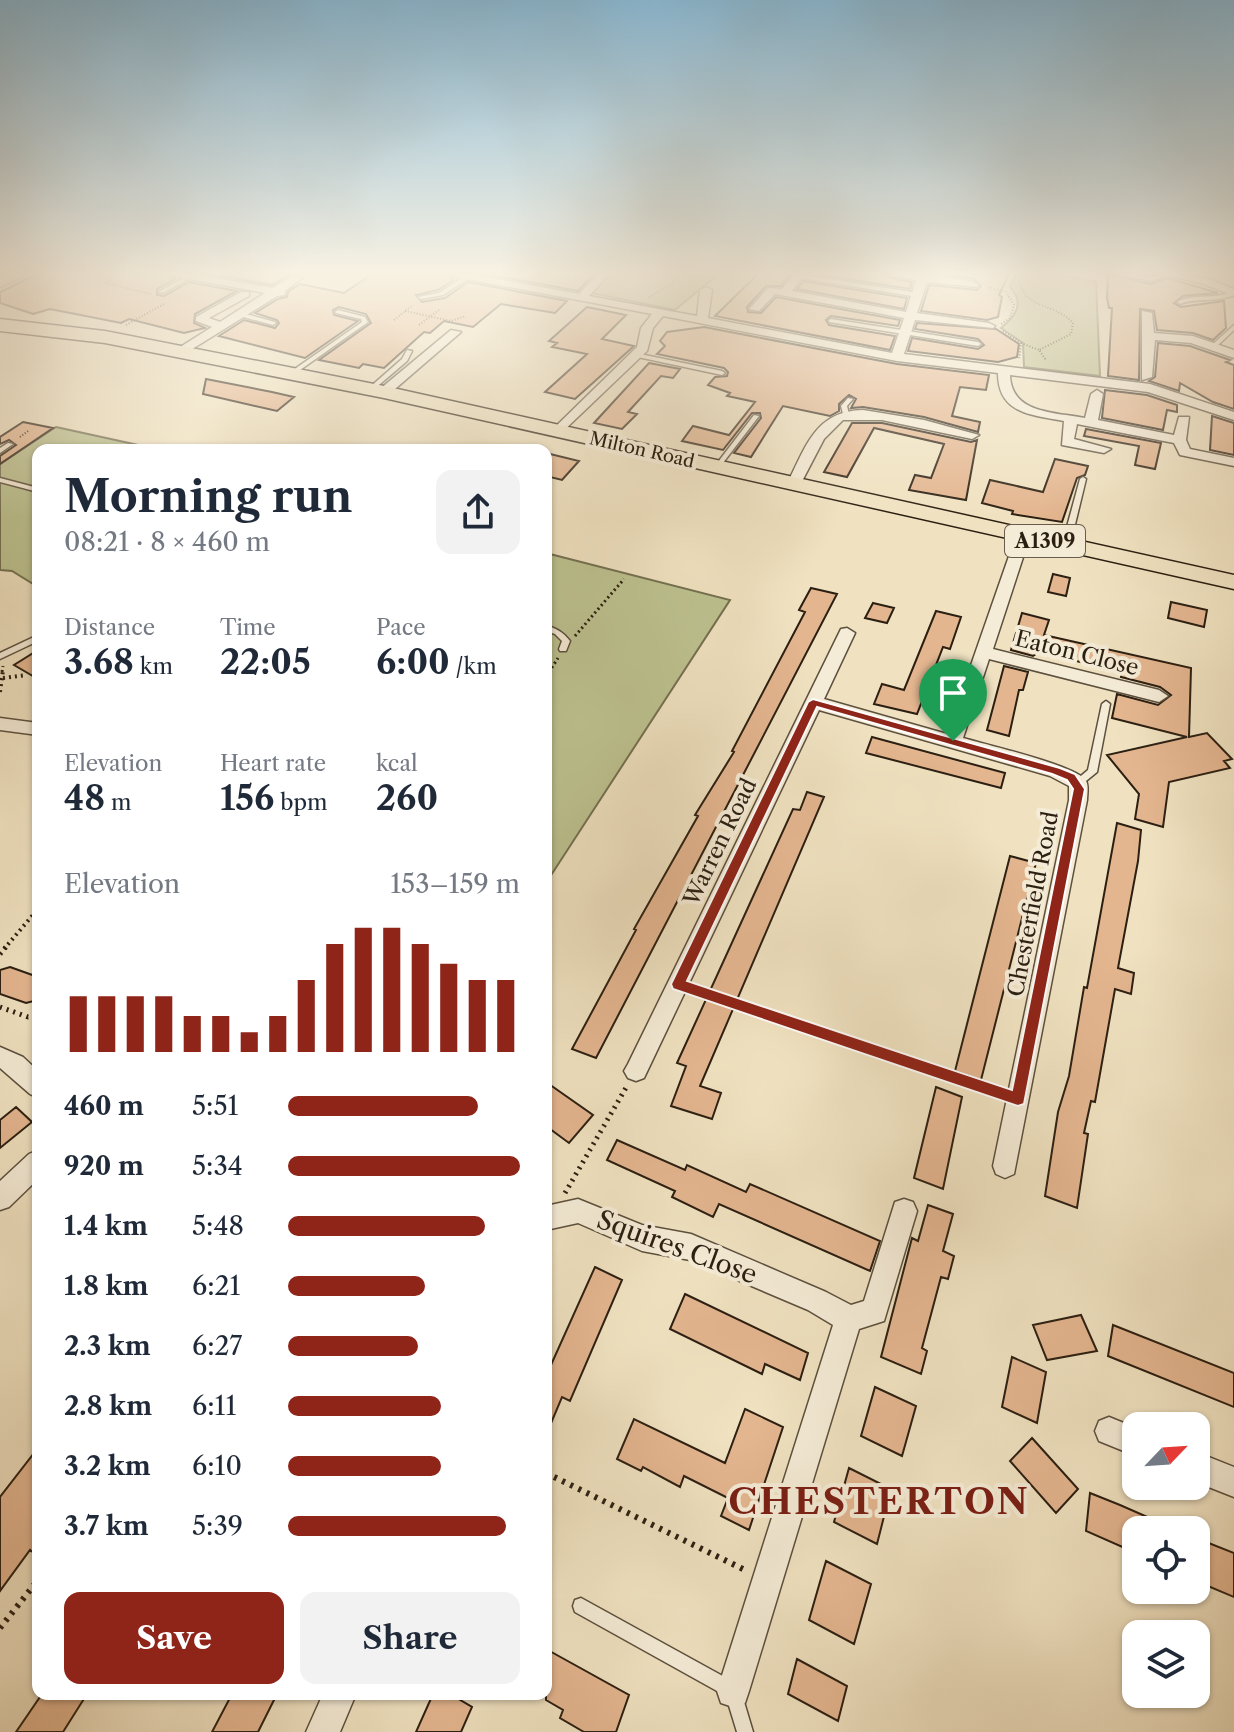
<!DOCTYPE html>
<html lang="en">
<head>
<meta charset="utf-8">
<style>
  body { margin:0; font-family:"Libre Caslon Text",serif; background:#f2f2f3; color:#1f2937; height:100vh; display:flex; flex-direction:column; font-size:30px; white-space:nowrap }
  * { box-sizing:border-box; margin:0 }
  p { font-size:26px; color:#747a83 }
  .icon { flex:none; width:44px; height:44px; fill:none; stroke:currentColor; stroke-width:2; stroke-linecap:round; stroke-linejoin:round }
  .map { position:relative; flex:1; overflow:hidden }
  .panel { position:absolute; left:32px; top:444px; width:520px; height:1256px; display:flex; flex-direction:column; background:#fff; border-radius:16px; box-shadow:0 2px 6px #0004 }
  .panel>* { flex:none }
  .needle { width:52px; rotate:65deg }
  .fabs { position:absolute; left:1122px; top:1412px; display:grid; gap:16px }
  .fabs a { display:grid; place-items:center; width:88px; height:88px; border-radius:16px; background:#fff; box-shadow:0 2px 6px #0004; font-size:40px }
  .pin { position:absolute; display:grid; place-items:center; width:68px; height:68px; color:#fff; margin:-82px -34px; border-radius:50% 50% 50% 0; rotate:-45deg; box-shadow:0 0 8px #0007 }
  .pin .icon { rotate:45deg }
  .round { display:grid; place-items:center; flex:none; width:84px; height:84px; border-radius:16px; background:#f2f2f3 }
  .head { display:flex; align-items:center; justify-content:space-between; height:136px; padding:0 32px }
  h1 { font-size:44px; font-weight:800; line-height:60px }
  .metrics { display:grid; grid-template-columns:repeat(3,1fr); gap:12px; height:136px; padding:8px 32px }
  .metrics div { display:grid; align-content:center }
  .metrics b { font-size:34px; font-weight:800 }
  .metrics small { font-size:22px; font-weight:400 }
  .metrics p { font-size:22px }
  .chart { height:224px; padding:16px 32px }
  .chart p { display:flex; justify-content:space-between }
  .chart svg { width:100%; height:144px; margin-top:8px; stroke:#8f2418; stroke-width:6 }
  .button { display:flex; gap:16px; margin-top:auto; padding:16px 32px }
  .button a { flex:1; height:92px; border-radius:16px; background:#8f2418; color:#fff; font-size:32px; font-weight:800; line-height:92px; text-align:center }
  .button a+a { background:#f2f2f3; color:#1f2937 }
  ul { padding:0 32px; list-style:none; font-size:26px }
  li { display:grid; grid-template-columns:128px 96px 1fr; align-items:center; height:60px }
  li i { height:20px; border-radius:10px; background:#8f2418 }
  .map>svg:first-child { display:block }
  .green { fill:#bdc290; stroke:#747051; stroke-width:2 }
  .building { fill:#e4b690; stroke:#2b1f12; stroke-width:2 }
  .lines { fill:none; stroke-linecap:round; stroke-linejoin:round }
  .service-casing { stroke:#5c503e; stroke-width:3 }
  .minor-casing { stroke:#5c503e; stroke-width:3 }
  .tertiary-casing { stroke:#5c503e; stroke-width:3 }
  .primary-casing { stroke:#2b1f12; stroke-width:3 }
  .path-far4 { stroke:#2b1f12; stroke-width:2; stroke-dasharray:1 2; stroke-linecap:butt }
  .path-far3 { stroke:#2b1f12; stroke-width:3; stroke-dasharray:2 3; stroke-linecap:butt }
  .path-far2 { stroke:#2b1f12; stroke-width:4; stroke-dasharray:2 4; stroke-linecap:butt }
  .path-far1 { stroke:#2b1f12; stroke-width:5; stroke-dasharray:2 5; stroke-linecap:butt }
  .path { stroke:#2b1f12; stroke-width:6; stroke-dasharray:3 6; stroke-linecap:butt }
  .service { fill:#f5ecd7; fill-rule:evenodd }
  .minor { fill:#f5ecd7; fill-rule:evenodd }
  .tertiary { fill:#f5ecd7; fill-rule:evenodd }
  .primary { fill:#f0e2c1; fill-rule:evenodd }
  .route { fill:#8f2418; stroke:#fff; stroke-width:2; fill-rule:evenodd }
  .labels { text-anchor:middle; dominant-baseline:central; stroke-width:8; stroke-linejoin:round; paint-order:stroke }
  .far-street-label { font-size:18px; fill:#2b1f12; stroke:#f5ecd7 }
  .shield { fill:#f5ecd7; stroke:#685c4d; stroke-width:2 }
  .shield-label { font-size:20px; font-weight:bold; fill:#2b1f12 }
  .street-label { font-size:22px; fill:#2b1f12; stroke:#f5ecd7 }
  .near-street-label { font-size:26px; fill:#2b1f12; stroke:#f5ecd7 }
  .near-district-label { font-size:36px; font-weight:bold; letter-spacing:2px; fill:#7a1f14; stroke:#f5ecd7 }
</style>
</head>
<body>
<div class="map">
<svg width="1234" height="1732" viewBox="0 0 1234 1732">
  <rect width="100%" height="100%" fill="#f0e2c1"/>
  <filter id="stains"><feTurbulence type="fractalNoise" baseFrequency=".0025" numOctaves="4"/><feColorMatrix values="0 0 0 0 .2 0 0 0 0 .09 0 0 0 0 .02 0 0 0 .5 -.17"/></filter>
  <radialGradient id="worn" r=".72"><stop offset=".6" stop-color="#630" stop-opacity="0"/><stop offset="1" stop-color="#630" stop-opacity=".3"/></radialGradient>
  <path class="green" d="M 610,274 L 716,276 L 675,310 L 591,293 Z
    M 1016,274 L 1049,274 L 1096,281 L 1100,376 L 1024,367 L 1023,343 L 1001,328 C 1016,316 1025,303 1010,287 Z
    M 56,427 L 161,450 L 38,450 L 38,587 L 12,571 L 0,570 L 0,464 Z
    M 546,553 L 730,600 L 546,883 Z"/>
  <path class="building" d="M 37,274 L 170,274 L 175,279 L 157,289 L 157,295 L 164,296 L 189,282 L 237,291 L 195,314 L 194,323 L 205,328 L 184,333 L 129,319 L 121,323 L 50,309 L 33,314 L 0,303 L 0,292 Z
    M 209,274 L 291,274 L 272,285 Z
    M 372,274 L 448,274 L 454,280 L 438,290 L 416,295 L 422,302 L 445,298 L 468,282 L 567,301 L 555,313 L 501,304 L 473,327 L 444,321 L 430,333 L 424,332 L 384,368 L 363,364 L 359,368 L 319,360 L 371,323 L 366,314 L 339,307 L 333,310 L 334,315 L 358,321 L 305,358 L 219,336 L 244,320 L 275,328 L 279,323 L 277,320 L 255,313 L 278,299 L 287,297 L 288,292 L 300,284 L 344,293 Z
    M 486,274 L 594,274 L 578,291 Z
    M 758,274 L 790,274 L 781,286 L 766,286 L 747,307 L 748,312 L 761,313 L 776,297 L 900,320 L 898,326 L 831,316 L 826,320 L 829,325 L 895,336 L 890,350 L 715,316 Z
    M 814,274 L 885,274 L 887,277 L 912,282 L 910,289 Z
    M 944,274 L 1009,274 L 999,295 L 1002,297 L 998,317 L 987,320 L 921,311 L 929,285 L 977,290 L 981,286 L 974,279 Z
    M 1108,274 L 1151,284 L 1168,278 L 1218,293 L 1183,296 L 1174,303 L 1181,307 L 1224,301 L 1226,328 L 1213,340 L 1193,333 L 1157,330 L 1154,311 L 1140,309 L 1139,380 L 1108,376 L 1112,308 L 1109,308 L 1107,298 Z
    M 803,281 L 907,298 L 904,309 L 797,289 Z
    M 587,307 L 626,315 L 602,339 L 634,346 L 575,399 L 545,392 L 587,354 L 552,347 L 557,343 L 549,341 Z
    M 917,323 L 996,329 L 1019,344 L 1017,357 L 998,362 L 908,351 L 912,338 L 978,349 L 984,345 L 978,339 L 915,329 Z
    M 704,327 L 897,364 L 989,375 L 986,390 L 960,387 L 952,416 L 980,422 L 978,432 L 924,417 L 863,407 L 851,408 L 856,399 L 849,395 L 839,404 L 839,411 L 830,416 L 783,406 L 751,457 L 734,453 L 761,418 L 760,413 L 752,413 L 723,450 L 682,441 L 693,426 L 729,435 L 755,402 L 727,396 L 730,393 L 708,385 L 715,377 L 727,376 L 728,372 L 724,368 L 657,354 L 665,346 L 660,341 L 667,332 Z
    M 1158,343 L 1190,346 L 1230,360 L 1226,362 L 1234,365 L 1234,409 L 1213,402 L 1180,383 L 1179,391 L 1149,381 L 1155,377 Z
    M 649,363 L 680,369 L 673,378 L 661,376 L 628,412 L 637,414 L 622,429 L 594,423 Z
    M 206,379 L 272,392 L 294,397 L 277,411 L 203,394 Z
    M 1105,390 L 1147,395 L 1177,405 L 1177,412 L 1167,410 L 1163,430 L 1102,418 Z
    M 1212,416 L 1234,423 L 1234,455 L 1210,450 Z
    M 23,422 L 53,428 L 0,464 L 0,456 L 16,445 L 9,440 L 0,444 L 0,437 Z
    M 852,423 L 882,423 L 971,442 L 977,440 L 966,500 L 909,490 L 915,475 L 931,478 L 944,444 L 874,428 L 847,477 L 824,472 Z
    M 1086,429 L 1161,443 L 1155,469 L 1135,465 L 1139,446 L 1084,436 Z
    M 546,453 L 579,461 L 562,480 L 546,476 Z
    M 1055,459 L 1088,466 L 1085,475 L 1077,478 L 1062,522 L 1012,514 L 1013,511 L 982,503 L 990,480 L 1043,492 Z
    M 1053,574 L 1070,578 L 1066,596 L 1048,592 Z
    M 811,588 L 837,594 L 596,1058 L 572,1049 L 636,930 L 634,929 L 698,816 L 695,815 L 734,752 L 732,751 L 805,612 L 799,610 Z
    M 1171,602 L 1207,610 L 1204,627 L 1168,618 Z
    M 873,603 L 894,608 L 887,623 L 865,618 Z
    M 936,611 L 961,617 L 950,649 L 943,647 L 917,714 L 874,704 L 882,684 L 904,690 Z
    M 1022,613 L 1049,620 L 1044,635 L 1191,668 L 1189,737 L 1207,733 L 1232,759 L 1224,761 L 1230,768 L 1169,782 L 1163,827 L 1135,819 L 1139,794 L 1107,755 L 1187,737 L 1112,718 L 1117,694 L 1158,705 L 1171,695 L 1160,687 L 1121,677 L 1122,672 L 1039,652 L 1033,656 L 1011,650 Z
    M 38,650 L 38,679 L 14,665 Z
    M 1004,666 L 1028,672 L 1023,690 L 1019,690 L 1009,736 L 987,730 Z
    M 872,737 L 1005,773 L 1001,788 L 866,753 Z
    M 807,792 L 824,797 L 700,1086 L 721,1093 L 712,1119 L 671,1106 L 686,1066 L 677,1063 L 793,809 L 800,810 Z
    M 1117,823 L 1141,830 L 1138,861 L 1118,968 L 1134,973 L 1131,994 L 1115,989 L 1095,1102 L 1091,1101 L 1084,1133 L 1088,1134 L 1077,1208 L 1045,1196 L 1058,1112 L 1069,1076 L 1084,987 L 1087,988 Z
    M 1010,856 L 1036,863 L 981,1080 L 955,1071 Z
    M 10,967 L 38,977 L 38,1000 L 26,1003 L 0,994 L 0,970 Z
    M 546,1082 L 593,1115 L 569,1143 L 546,1126 Z
    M 936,1087 L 962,1097 L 943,1189 L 914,1178 Z
    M 16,1107 L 32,1122 L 0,1148 L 0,1120 Z
    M 617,1140 L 685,1170 L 687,1165 L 746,1192 L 750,1184 L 880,1241 L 870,1271 L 719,1204 L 713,1217 L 672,1197 L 675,1191 L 607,1160 Z
    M 928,1205 L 953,1214 L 943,1251 L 954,1256 L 948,1279 L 941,1277 L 922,1348 L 927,1351 L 921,1374 L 881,1357 L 912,1238 L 918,1241 Z
    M 595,1267 L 622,1280 L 570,1401 L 562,1397 L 546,1435 L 546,1376 Z
    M 685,1294 L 808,1353 L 800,1380 L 765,1364 L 762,1374 L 670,1329 Z
    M 1081,1315 L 1097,1351 L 1047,1360 L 1033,1325 Z
    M 1113,1325 L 1234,1373 L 1234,1407 L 1108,1356 Z
    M 1012,1357 L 1046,1372 L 1037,1423 L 1002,1407 Z
    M 875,1387 L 916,1406 L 902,1456 L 861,1436 Z
    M 745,1409 L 783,1427 L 749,1530 L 721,1516 L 728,1498 L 684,1476 L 680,1487 L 643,1467 L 641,1471 L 617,1459 L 634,1419 L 725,1463 Z
    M 1032,1438 L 1078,1489 L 1056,1513 L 1010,1461 Z
    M 38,1448 L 38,1556 L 30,1550 L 0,1591 L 0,1497 Z
    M 849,1468 L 891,1489 L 877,1544 L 834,1522 Z
    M 1090,1493 L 1120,1505 L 1177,1530 L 1136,1530 L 1136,1553 L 1086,1531 Z
    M 1196,1538 L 1234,1553 L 1234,1597 L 1196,1581 Z
    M 826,1561 L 871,1584 L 854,1644 L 809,1620 Z
    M 546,1649 L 629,1695 L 616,1732 L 584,1732 L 560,1718 L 563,1710 L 546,1700 Z
    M 797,1659 L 847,1686 L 838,1721 L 788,1694 Z
    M 42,1694 L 87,1694 L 63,1732 L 16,1732 Z
    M 232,1694 L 277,1694 L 258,1732 L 212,1732 Z
    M 433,1694 L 450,1694 L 472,1707 L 461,1732 L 416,1732 Z"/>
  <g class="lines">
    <defs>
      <path id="service" d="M 797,274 L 918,293 L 921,295 L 918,297 L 795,277 L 794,276 Z
        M 1115,274 C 1127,273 1139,277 1150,277 C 1157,277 1163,274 1171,274 L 1152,281 Z
        M 189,275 L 194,276 L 163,293 L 158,292 Z
        M 467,275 L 470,277 L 469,278 L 443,295 L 421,299 L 418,297 L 439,293 Z
        M 1231,292 L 1234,292 L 1234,295 C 1217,303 1198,297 1180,304 L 1177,302 C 1194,293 1214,300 1231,292 Z
        M 338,310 L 365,317 L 368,322 L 293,375 L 289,375 L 289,373 L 362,322 L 361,319 L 336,313 L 335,312 Z
        M 238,312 L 275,322 L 276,323 L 273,325 L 236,315 L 236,313 Z
        M 831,319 L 978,342 L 981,344 L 978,346 L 829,322 L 829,320 Z
        M 1234,325 L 1234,330 L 1216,347 L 1212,347 L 1212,345 Z
        M 407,350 L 412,351 L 407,361 L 373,390 L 369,390 L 369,388 L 402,359 Z
        M 635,353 L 722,371 L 725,373 L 722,375 L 633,356 L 633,354 Z
        M 848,398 L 853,399 L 847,406 L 849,414 L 846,416 L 843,414 L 841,406 Z
        M 754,415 L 759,416 L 719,468 L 715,468 L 715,466 Z
        M 8,443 L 13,444 L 0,453 L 0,448 Z
        M 1083,477 L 1086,479 L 1070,545 L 1069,547 L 1063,547 L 1062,545 L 1080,479 Z
        M 0,478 L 38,488 L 38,492 L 0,482 Z
        M 546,625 C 557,629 563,632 570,641 L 566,651 L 560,651 L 559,649 L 562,641 L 555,634 L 546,631 Z
        M 38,635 L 38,641 L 0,659 L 0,653 Z
        M 1106,701 L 1110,704 L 1097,772 L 1081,785 L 1075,785 L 1073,783 L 1075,781 L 1088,770 L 1102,704 Z
        M 581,1598 L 739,1685 L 753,1732 L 737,1732 L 726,1696 L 575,1612 L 573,1606 L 575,1600 Z"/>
      <path id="minor" d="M 173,274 L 194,274 L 273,288 L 293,276 L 302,278 L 285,291 L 285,295 L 277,296 L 181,356 L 177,355 L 177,349 L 212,327 L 196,321 L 196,317 L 241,292 L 249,292 L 249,296 L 209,318 L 220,322 L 265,293 L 178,277 Z
        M 451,274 L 471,274 L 579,294 L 598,274 L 609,274 L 589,296 L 697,316 L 700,290 L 706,287 L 712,290 L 708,318 L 892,353 L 904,318 L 775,294 L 759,311 L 749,309 L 768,288 L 782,289 L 794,274 L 804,274 L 792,291 L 906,312 L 916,280 L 888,274 L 929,274 L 973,282 L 978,285 L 977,287 L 927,282 L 917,313 L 989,323 L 995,326 L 993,328 L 915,320 L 904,354 L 1150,384 L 1234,412 L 1234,420 L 1148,392 L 1010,375 C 1011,414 1055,412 1085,418 L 1091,394 L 1097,390 L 1103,394 L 1098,420 L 1174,435 L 1179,417 L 1189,417 L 1186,440 L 1190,449 L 1234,458 L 1234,466 L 1180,455 L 1174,443 L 1077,424 L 1074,439 L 1111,449 L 1104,453 L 1062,445 L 1064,421 C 1032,415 998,414 998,373 L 897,361 L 663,316 L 653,328 L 647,351 L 558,436 L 553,435 L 553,429 L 637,347 L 641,328 L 652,314 L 456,277 Z
        M 1164,274 L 1207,278 L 1234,289 L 1234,296 L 1204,284 Z
        M 1142,311 L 1152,313 L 1154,333 L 1193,336 L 1234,350 L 1234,358 L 1191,343 L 1155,340 L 1152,377 L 1142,380 Z
        M 451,330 L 461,332 L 388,395 L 380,395 L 380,389 Z
        M 863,410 L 924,420 L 979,435 L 972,439 L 882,420 L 843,420 L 824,439 L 799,487 L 789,487 L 787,484 C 806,447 815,411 863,410 Z
        M 1023,532 L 1030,536 L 993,649 L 1159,690 L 1168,696 L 1159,702 L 989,659 L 963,738 C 983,744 1079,766 1086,781 C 1089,786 1087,795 1087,800 L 1014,1174 L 1005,1178 L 996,1174 L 993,1166 L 1069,800 L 1069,786 L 1050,776 L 819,710 L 644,1078 L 636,1081 L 628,1078 L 624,1071 L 628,1064 L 841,629 L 847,628 L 855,633 L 824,699 L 947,734 L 1016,536 Z
        M 0,718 L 38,723 L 38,735 L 0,730 Z
        M 0,1047 L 23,1057 L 38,1071 L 38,1098 L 30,1094 L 0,1068 Z
        M 38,1150 L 38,1179 L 9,1207 L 0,1210 L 0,1181 L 29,1154 Z
        M 578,1199 L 642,1225 L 691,1234 L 826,1292 L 851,1305 L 864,1301 L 895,1202 L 904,1199 L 913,1202 L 917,1211 L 884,1321 L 859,1329 L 749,1691 L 745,1703 L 733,1707 L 721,1703 L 717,1691 L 833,1325 L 808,1310 L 690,1260 L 642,1251 L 578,1223 L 546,1230 L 546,1206 Z
        M 1109,1417 L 1136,1428 L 1136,1456 L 1099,1441 L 1095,1431 L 1099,1421 Z
        M 1196,1452 L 1234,1467 L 1234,1497 L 1196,1482 Z
        M 323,1694 L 356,1694 L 340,1732 L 306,1732 Z"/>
      <path id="tertiary" d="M 12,274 L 28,274 L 0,287 L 0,278 Z"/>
      <path id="primary" d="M 0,319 L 105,331 L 384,386 L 1234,575 L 1234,589 L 384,398 L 105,343 L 0,331 Z"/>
    </defs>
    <use href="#service" class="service-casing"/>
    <use href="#minor" class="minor-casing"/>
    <use href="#tertiary" class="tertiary-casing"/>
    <use href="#primary" class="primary-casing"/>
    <path class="path-far4" d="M 86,274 L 112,279 L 105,283 L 151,294
      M 1018,274 C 1023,312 1051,300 1073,323 L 1071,334 L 1039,350 L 1046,360
      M 988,287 L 1006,292 L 1014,305 L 1010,318 L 1001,324
      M 649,297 L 673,283 L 676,274
      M 405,311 L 451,321 L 466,316
      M 394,320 L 413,305
      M 126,325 L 164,304
      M 419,325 L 439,310
      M 1003,331 L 1021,343 L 1019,359
      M 1021,343 L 1039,350
      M 20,437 L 28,431"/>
    <path class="path-far3" d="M 575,636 L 624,579
      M 2,672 L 3,666
      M 549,672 L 558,658"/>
    <path class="path-far2" d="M 546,677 L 551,670
      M 3,678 L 26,675
      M 0,692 L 3,670
      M 4,949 L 38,909"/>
    <path class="path-far1" d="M 0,954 L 6,947
      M 696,990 L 998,1092
      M 0,1007 L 28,1017 L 38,1016
      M 565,1193 L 627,1086"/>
    <path class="path" d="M 546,1473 L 745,1570
      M 0,1628 L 38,1580"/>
    <use href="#service" class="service"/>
    <use href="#minor" class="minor"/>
    <use href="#tertiary" class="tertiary"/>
    <use href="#primary" class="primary"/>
  </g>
  <linearGradient id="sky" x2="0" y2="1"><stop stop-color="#89b8d3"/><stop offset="0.53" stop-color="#f8f2e3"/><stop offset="1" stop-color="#f8f2e3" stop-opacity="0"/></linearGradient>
  <rect width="1234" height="516" fill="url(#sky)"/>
  <path class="route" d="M 813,699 L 1060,768 L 1075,774 L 1085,789 L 1024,1104 L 1018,1106 L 673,989 L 671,984 L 808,702 ZM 817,707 L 1052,774 L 1067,780 L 1073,789 L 1012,1090 L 687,981 Z"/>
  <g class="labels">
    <g class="far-street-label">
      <text transform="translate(642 450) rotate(13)">Milton Road</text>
    </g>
    <rect class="shield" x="1005" y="525" width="80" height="32" rx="6"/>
    <g class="shield-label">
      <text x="1045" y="541">A1309</text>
    </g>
    <g class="street-label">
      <text transform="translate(1077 653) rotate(14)">Eaton Close</text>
      <text transform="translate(720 842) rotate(-64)">Warren Road</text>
      <text transform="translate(1033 904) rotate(-79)">Chesterfield Road</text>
    </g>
    <g class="near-street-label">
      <text transform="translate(677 1247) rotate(20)">Squires Close</text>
    </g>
    <g class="near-district-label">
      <text x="879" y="1501">CHESTERTON</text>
    </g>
  </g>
  <rect width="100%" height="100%" filter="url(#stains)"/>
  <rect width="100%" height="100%" fill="url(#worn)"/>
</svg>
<div class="fabs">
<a><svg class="needle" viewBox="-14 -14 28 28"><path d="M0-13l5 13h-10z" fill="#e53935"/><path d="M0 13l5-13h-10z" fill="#747a83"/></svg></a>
<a><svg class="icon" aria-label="locate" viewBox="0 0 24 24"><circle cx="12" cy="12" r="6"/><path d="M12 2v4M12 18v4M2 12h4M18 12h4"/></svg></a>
<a><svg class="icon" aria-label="layers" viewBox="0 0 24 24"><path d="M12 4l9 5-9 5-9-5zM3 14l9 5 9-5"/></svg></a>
</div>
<div class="pin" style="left:953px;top:741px;background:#1e9e55"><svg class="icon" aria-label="arrive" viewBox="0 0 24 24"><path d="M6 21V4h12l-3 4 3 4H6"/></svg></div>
<section class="panel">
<div class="head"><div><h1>Morning run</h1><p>08:21 · 8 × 460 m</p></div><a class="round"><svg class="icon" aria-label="share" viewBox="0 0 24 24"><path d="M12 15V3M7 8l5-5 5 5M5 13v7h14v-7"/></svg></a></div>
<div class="metrics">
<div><p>Distance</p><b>3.68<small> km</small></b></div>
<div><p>Time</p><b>22:05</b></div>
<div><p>Pace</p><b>6:00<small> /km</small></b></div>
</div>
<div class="metrics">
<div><p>Elevation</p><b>48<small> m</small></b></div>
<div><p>Heart rate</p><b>156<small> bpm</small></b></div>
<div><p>kcal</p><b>260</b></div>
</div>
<div class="chart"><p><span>Elevation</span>153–159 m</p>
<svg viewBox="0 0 160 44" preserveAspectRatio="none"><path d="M5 44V27M15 44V27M25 44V27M35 44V27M45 44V33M55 44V33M65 44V38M75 44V33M85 44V22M95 44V11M105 44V6M115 44V6M125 44V11M135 44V17M145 44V22M155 44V22"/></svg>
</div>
<ul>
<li><b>460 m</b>5:51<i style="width:82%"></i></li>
<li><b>920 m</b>5:34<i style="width:100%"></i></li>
<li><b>1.4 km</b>5:48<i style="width:85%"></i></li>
<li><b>1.8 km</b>6:21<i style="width:59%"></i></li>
<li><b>2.3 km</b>6:27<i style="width:56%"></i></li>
<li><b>2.8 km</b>6:11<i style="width:66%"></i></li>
<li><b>3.2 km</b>6:10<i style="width:66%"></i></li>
<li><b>3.7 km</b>5:39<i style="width:94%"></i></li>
</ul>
<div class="button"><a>Save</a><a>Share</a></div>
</section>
</div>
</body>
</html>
